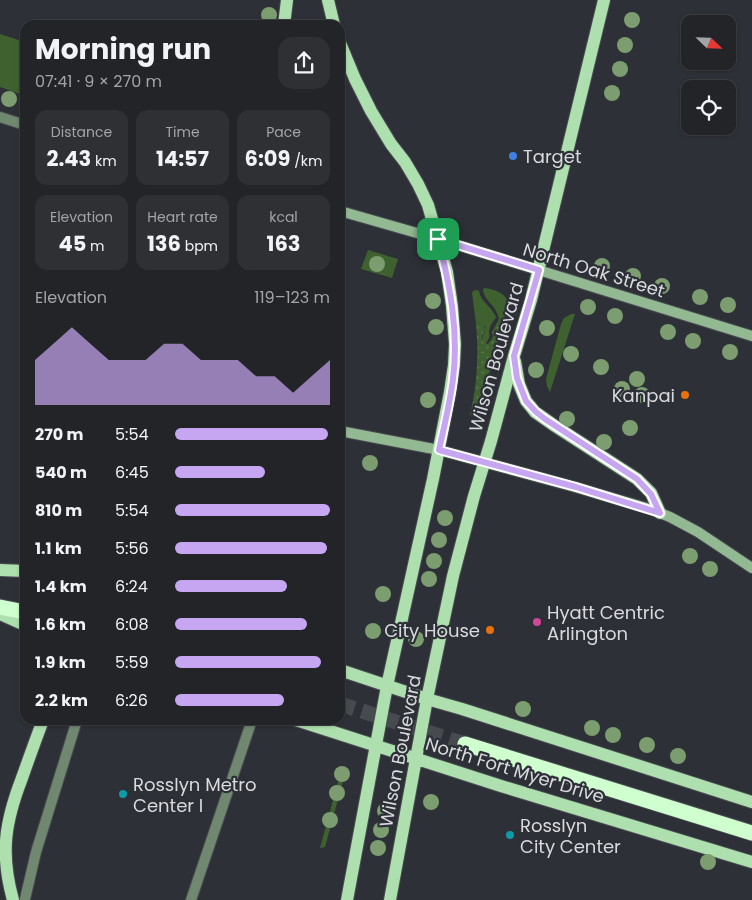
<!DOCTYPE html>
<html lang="en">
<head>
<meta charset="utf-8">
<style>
  body { margin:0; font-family:Poppins,sans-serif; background:#2e3034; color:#f1f3f6; height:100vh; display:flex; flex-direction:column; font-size:19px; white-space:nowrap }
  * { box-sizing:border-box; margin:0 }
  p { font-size:16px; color:#a2a4a8 }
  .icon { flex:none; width:28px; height:28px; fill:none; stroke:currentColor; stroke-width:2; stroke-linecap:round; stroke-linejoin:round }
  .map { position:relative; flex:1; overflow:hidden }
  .side { position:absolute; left:20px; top:20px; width:325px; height:705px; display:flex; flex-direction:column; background:#222428; border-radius:15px; box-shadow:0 1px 4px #0004,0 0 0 1px #3f4145 }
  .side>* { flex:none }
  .needle { width:32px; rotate:113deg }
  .buttons { position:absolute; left:681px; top:15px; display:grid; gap:10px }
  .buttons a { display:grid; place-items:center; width:55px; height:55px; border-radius:10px; background:#222428; box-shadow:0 1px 4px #0004,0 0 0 1px #3f4145; font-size:25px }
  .pin { position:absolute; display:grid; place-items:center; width:42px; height:42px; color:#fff; margin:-21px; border-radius:10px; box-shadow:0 2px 8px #0006 }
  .round { display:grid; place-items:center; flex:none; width:52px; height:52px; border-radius:15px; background:#2e3034 }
  .summary { display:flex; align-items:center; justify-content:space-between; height:85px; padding:0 15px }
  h1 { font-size:28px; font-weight:700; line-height:38px }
  .metrics { display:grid; grid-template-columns:repeat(3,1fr); gap:8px; height:85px; padding:5px 15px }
  .metrics div { display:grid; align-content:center; border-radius:12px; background:#2e3034; text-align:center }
  .metrics b { font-size:21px; font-weight:700 }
  .metrics small { font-size:14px; font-weight:400 }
  .metrics p { font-size:14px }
  .chart { height:140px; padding:10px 15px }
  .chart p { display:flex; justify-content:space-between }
  .chart svg { width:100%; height:90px; margin-top:5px; fill:#c6a6f0; opacity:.7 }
  ul { padding:0 15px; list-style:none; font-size:16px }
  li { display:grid; grid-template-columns:80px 60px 1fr; align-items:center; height:38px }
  li i { height:12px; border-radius:6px; background:#c6a6f0 }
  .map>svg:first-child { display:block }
  .grass { fill:url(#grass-dots) }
  .green { fill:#3f612f }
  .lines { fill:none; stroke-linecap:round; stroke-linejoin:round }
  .highway-tunnel { stroke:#474a4f; stroke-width:15; stroke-dasharray:15 8; stroke-linecap:butt }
  .lane-casing { stroke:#484b51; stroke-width:12 }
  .street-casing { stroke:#484b51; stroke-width:12 }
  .secondary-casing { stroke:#484b51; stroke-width:12 }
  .primary-casing { stroke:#484b51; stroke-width:14 }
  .highway-casing { stroke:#484b51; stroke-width:17 }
  .lane { stroke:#708770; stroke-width:10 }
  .street { stroke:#708770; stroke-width:10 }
  .secondary { stroke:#93b993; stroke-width:10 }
  .primary { stroke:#aedfae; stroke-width:12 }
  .highway { stroke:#cffecf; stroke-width:15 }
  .tree { fill:#7b9d70 }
  .route-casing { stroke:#fff; stroke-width:10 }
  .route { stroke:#c6a6f0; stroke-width:6 }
  .shop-dot { fill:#3f7fe0; stroke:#2d3036; stroke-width:2 }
  .food-dot { fill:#e8710a; stroke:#2d3036; stroke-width:2 }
  .hotel-dot { fill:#d1479c; stroke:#2d3036; stroke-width:2 }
  .culture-dot { fill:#0f9aa8; stroke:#2d3036; stroke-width:2 }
  .labels { text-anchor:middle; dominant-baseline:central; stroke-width:4.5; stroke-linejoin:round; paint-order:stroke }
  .poi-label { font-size:18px; fill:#d8dade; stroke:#2d3036; text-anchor:start }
  .street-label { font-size:18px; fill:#d8dade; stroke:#2d3036 }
</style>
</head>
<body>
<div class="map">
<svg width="752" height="900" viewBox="0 0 752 900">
  <defs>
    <pattern id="grass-dots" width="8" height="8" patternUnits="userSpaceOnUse" patternTransform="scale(1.25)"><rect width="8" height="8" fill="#3f612f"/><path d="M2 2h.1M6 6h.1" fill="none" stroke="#5a774d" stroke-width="1.8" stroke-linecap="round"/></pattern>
  </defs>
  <rect width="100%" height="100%" fill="#2d3036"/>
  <path class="grass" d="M 499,319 L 504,320 L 477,417 L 470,415 C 477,386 479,354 476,324 L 481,323 L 484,324 L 485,330 L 482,336 L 482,339 L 485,343 L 488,344 L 493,337 L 492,332 Z"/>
  <path class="green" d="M 0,34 L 25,42 L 25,96 L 0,87 Z
    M 368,250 L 398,259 L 392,278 L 361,269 Z
    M 485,288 C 492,289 508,293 507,303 C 507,308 505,314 504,320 L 499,319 C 496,304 484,302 483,289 Z
    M 477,290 L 479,291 C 481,303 491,305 496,317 C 494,321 491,323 490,328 C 487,334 493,334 486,343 L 483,342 C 480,336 487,332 485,326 L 481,323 L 476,324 L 472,293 L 473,291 Z
    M 571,314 L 575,314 L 550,392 L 547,386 L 546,379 L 561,324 L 564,318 Z
    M 342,767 L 345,774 L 325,847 L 320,848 Z"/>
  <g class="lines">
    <path class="highway-tunnel" d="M 340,704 L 465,744"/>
    <defs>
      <path id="lane" d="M 25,899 L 36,852 L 77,720
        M 191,900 L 252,720"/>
      <path id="street" d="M 0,117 L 25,125"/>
      <path id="secondary" d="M 340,211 L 438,239 L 752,336
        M 340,431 L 439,450 L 575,487 L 650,509 L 670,517 L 698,532 L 752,568"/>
      <path id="primary" d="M 328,0 L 334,25
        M 284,25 L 287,0
        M 340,43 L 355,79 L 371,111 L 391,144 L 405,162 L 418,184 L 428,205 L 447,272 L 452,306 L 455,344 L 454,365 L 450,392 L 433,479 L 387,686 L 347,900
        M 515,361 L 519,384 L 526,401 L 531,407 L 535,412 L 555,426 L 637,479 L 651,493 L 660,513
        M 0,570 L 25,571
        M 0,614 L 25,625
        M 340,670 L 427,699 L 462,709 L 752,802
        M 296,720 L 501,786 L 752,862
        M 13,900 C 0,853 5,822 22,778 C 29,758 36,739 43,720
        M 390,900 L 427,699 L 453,576 L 474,496 L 491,441 L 514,356 L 531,300 L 604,0"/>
      <path id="highway" d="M 0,607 L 25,612
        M 465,744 L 752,833"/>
    </defs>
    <use href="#lane" class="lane-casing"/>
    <use href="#street" class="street-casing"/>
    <use href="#secondary" class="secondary-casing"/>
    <use href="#primary" class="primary-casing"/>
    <use href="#highway" class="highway-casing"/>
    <use href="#lane" class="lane"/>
    <use href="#street" class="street"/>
    <use href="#secondary" class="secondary"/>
    <use href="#primary" class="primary"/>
    <use href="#highway" class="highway"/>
  </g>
  <g class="tree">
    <circle cx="269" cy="15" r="8"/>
    <circle cx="632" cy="20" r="8"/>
    <circle cx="625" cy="45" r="8"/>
    <circle cx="620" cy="69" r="8"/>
    <circle cx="612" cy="93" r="8"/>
    <circle cx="9" cy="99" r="8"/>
    <circle cx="377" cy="264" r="8"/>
    <circle cx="602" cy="266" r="8"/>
    <circle cx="633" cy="276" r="8"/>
    <circle cx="662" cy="286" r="8"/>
    <circle cx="700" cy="297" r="8"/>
    <circle cx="433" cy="301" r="8"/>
    <circle cx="728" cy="305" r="8"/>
    <circle cx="588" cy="307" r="8"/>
    <circle cx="615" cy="316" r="8"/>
    <circle cx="436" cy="327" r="8"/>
    <circle cx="547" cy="328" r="8"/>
    <circle cx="668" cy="332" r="8"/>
    <circle cx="693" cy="341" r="8"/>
    <circle cx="730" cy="352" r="8"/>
    <circle cx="571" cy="354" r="8"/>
    <circle cx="601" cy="367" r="8"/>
    <circle cx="536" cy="370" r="8"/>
    <circle cx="637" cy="379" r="8"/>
    <circle cx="622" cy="389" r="8"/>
    <circle cx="642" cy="395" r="8"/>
    <circle cx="428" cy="400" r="8"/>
    <circle cx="567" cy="419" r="8"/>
    <circle cx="630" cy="428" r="8"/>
    <circle cx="604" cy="442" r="8"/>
    <circle cx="370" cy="463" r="8"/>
    <circle cx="445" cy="518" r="8"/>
    <circle cx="439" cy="540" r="8"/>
    <circle cx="690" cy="556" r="8"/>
    <circle cx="434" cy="561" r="8"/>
    <circle cx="710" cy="569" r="8"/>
    <circle cx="429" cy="579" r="8"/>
    <circle cx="383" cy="594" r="8"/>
    <circle cx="373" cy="631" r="8"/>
    <circle cx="416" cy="639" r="8"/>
    <circle cx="523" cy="709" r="8"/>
    <circle cx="592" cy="728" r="8"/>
    <circle cx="613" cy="735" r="8"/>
    <circle cx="647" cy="745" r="8"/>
    <circle cx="678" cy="756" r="8"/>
    <circle cx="342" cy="774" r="8"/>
    <circle cx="337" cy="793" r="8"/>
    <circle cx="431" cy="802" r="8"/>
    <circle cx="385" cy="811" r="8"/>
    <circle cx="330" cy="820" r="8"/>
    <circle cx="381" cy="830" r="8"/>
    <circle cx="378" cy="848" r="8"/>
    <circle cx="708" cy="862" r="8"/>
  </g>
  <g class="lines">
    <defs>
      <path id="route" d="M 438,239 L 539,270 L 514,356 L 517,378 L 526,401 L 536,412 L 545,419 L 637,479 L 651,494 L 660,513 L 576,487 L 439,450 C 444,427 450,403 453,379 C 459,331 450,285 438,239 Z"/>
    </defs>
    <use href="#route" class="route-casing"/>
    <use href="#route" class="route"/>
  </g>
  <circle class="shop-dot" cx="513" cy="156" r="5"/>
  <g class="food-dot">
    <circle cx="685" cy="395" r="5"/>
    <circle cx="490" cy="630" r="5"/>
  </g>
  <circle class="hotel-dot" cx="537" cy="622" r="5"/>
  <g class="culture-dot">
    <circle cx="123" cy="794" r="5"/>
    <circle cx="510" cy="835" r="5"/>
  </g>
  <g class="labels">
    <g class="poi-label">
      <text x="523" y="156">Target</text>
      <text x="675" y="395" text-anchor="end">Kanpai</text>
      <text x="547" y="612">Hyatt Centric<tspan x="547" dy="21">Arlington</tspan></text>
      <text x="480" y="630" text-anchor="end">City House</text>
      <text x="133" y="784">Rosslyn Metro<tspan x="133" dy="21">Center I</tspan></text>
      <text x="520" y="825">Rosslyn<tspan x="520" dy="21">City Center</tspan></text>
    </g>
    <g class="street-label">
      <text transform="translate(594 270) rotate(17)">North Oak Street</text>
      <text transform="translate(496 357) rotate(-74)">Wilson Boulevard</text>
      <text transform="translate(400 751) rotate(-79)">Wilson Boulevard</text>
      <text transform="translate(515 770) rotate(17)">North Fort Myer Drive</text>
    </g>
  </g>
</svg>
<div class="buttons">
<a><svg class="needle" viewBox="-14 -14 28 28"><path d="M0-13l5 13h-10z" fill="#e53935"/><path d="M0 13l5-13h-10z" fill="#a2a4a8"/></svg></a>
<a><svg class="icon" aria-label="locate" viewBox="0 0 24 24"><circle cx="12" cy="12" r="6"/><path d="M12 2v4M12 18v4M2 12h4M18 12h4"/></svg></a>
</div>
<div class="pin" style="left:438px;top:239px;background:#1e9e55"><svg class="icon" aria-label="arrive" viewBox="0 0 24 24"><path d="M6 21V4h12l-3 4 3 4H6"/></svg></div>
<section class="side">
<div class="summary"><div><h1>Morning run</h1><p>07:41 · 9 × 270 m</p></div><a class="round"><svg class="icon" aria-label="share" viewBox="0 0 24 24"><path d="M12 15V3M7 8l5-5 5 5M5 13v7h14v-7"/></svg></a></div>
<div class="metrics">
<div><p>Distance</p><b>2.43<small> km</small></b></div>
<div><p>Time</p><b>14:57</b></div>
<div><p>Pace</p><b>6:09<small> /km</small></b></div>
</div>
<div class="metrics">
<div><p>Elevation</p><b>45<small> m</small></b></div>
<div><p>Heart rate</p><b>136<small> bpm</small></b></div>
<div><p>kcal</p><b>163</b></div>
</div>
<div class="chart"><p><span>Elevation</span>119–123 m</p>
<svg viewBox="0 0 160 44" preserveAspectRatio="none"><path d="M0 44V22L10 14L20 6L30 14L40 22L50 22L60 22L70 14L80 14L90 22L100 22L110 22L120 30L130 30L140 38L150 30L160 22V44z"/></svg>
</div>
<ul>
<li><b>270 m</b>5:54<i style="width:99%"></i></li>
<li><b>540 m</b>6:45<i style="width:58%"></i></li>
<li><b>810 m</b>5:54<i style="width:100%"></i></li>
<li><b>1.1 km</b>5:56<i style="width:98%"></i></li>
<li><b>1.4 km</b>6:24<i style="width:72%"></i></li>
<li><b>1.6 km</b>6:08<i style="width:85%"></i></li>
<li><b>1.9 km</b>5:59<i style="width:94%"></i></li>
<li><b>2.2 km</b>6:26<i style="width:70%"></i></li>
</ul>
</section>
</div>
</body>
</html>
